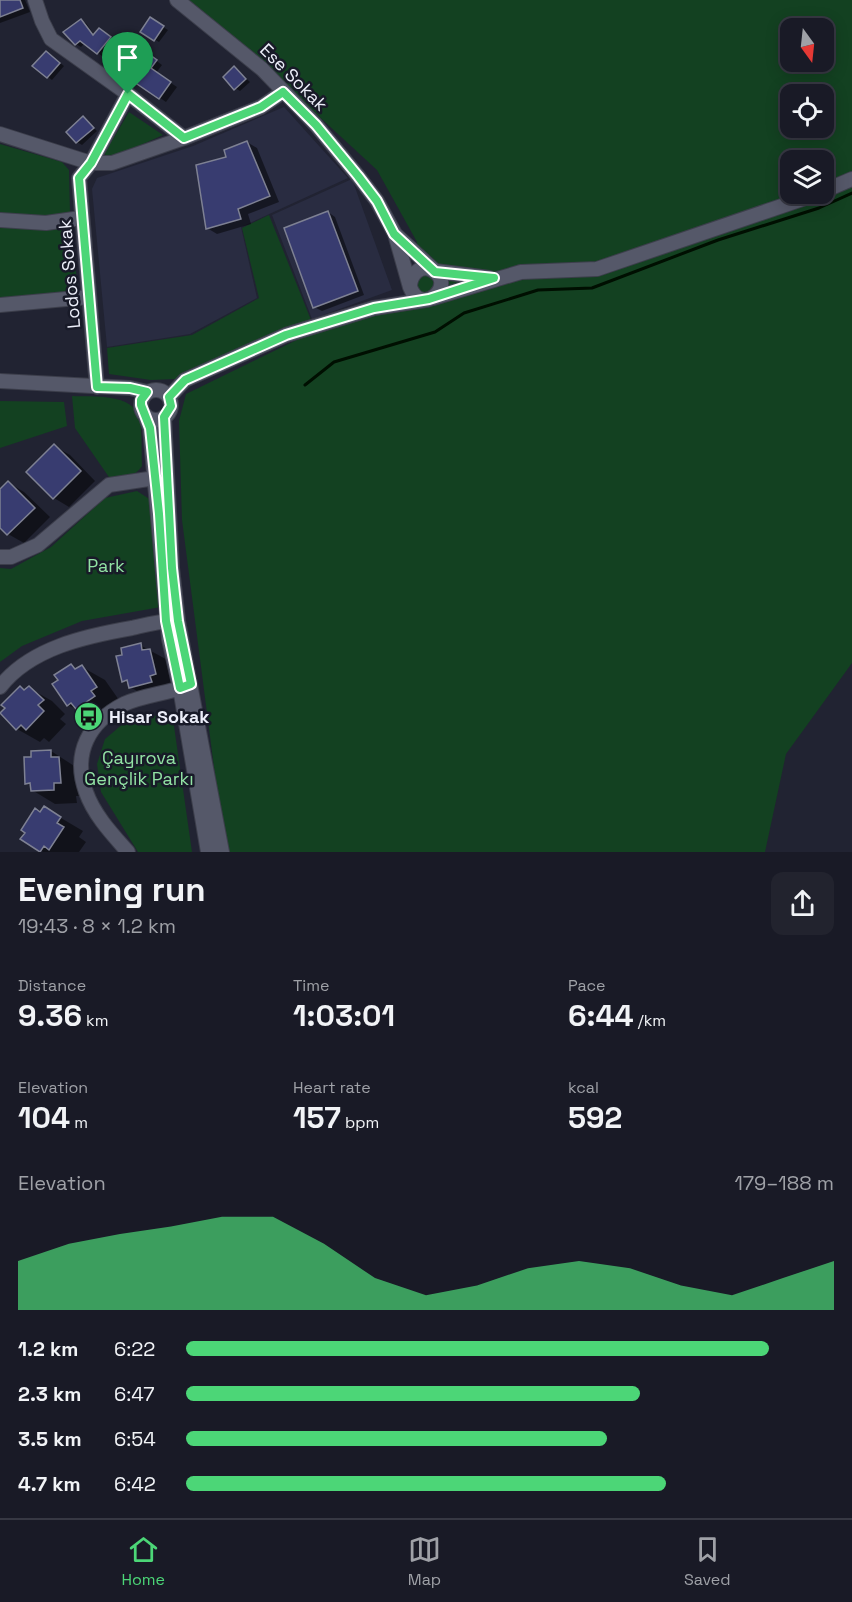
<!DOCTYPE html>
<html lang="en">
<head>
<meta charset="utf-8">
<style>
  body { margin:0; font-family:"Space Grotesk",sans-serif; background:#22232e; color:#f1f3f6; height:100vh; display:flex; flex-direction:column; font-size:22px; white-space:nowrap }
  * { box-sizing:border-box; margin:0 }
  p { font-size:20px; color:#9fa1a7 }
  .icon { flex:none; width:33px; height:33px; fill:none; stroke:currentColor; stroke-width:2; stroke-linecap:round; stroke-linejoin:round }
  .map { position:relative; height:852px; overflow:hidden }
  .panel { display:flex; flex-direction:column; background:#191a26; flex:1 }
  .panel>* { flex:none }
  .needle { width:39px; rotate:165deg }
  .controls { position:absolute; left:780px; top:18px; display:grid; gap:12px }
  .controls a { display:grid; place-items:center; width:54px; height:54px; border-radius:12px; background:#191a26; box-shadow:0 3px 15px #0003,0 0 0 2px #373843; font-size:30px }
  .pin { position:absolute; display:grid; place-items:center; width:51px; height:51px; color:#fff; margin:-62px -26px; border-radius:50% 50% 50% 0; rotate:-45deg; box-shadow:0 0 6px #0007 }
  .pin .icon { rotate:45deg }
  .round { display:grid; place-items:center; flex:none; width:63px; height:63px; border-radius:12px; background:#22232e }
  .overview { display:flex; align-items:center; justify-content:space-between; height:102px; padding:0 18px }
  h1 { font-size:33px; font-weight:800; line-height:45px }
  .metrics { display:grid; grid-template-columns:repeat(3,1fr); gap:9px; height:102px; padding:6px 18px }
  .metrics div { display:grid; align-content:center }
  .metrics b { font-size:30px; font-weight:800 }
  .metrics small { font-size:16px; font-weight:400 }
  .metrics p { font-size:16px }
  .chart { height:168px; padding:12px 18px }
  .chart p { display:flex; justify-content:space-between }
  .chart svg { width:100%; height:108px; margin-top:6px; fill:#4cd677; opacity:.7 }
  ul { padding:0 18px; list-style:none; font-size:20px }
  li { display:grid; grid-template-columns:96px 72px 1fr; align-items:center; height:45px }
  li i { height:15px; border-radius:8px; background:#4cd677 }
  .menu { display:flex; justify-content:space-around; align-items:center; height:84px; border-top:2px solid #373843; background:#191a26; font-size:16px; color:#9fa1a7 }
  .menu a { display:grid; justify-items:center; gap:3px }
  .menu .selected { color:#4cd677 }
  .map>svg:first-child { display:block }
  .built { fill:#292c41 }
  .green { fill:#134121; fill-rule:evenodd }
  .shadow { fill:#0007 }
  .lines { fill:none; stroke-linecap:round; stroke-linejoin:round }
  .stream { stroke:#000f01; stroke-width:3 }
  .building { fill:#383c70; stroke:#7e8193; stroke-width:1.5 }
  .minor-casing { stroke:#3c3e4b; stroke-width:16 }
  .minor { stroke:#555869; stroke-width:14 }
  .route-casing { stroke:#fff; stroke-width:12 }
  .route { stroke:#4cd677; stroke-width:8 }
  .labels { text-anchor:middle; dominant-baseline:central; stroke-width:5; stroke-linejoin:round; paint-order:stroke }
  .street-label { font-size:18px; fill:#eceef9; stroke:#181a28 }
  .park-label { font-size:18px; fill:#92e3a4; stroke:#181a28 }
  .poi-label { font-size:18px; font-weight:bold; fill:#eceef9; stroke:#181a28; text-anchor:start }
</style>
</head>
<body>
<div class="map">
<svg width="852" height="852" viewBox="0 0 852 852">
  <rect width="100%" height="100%" fill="#212332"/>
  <path class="built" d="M 284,107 L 348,178 L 241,227 L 257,298 L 190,334 L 107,347 L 92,189 L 97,178 L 193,146 Z
    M 352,179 L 392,290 L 312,319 L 272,215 Z"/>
  <path class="green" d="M 181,0 L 852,0 L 852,663 L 786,754 L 765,852 L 225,852 L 182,520 L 179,421 L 186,394 L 315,331 L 404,300 L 413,287 L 417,242 L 377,170 L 287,87 ZM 790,28 L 824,28 L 824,62 L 790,62 ZM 790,94 L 824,94 L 824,128 L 790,128 ZM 790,160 L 824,160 L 824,194 L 790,194 Z
    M 129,112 L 163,135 L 112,158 L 104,154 Z
    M 0,144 L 62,162 L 69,170 L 70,214 L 44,220 L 0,217 Z
    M 269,215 L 311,320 L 238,349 L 175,379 L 151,380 L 109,374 L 107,348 L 192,335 L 259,298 L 242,228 Z
    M 0,226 C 20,230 58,224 72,231 L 78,292 L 0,301 Z
    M 72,396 C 92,397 134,393 139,418 C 143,433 141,451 142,466 C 135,477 124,477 111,480 L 75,428 Z
    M 0,401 L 64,402 L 67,426 L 0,448 Z
    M 137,491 L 151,500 L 161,607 L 82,621 L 22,646 L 0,662 L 0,568 L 11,569 L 51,547 L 105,498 Z
    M 172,712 L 192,852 L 138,852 L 101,792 L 97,764 L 105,739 L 124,723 Z"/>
  <path class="shadow" d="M 0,0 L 25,0 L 30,12 L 0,23 Z
    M 150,19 L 168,30 L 159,42 L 142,32 Z
    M 81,21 L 86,23 L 95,36 L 104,33 L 114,41 L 102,56 L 85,43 L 81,47 L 76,44 Z
    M 50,55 L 64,66 L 52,80 L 48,77 Z
    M 150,56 L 162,65 L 156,73 L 177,87 L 166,102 L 126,75 Z
    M 235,68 L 250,82 L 240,91 L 235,88 Z
    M 84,118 L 97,131 L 82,145 L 77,142 Z
    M 247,142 L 257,148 L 279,202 L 248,214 L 251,224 L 217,234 L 207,228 L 228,158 Z
    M 328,212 L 335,217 L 364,295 L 322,311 L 314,307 Z
    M 54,446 L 70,455 L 95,481 L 69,507 L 54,498 Z
    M 9,483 L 24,492 L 50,517 L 24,543 L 8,534 L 0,526 L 0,491 Z
    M 140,645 L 173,663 L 178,687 L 153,700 L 130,687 L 129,684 L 123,681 L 124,656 Z
    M 71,665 L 78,669 L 82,667 L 105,680 L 119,700 L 100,722 L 68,705 Z
    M 29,688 L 52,701 L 65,714 L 60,719 L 66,724 L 49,742 L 44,738 L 40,742 L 17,729 L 2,714 Z
    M 51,751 L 82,771 L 83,796 L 76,796 L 77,803 L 55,804 L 32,790 L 32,786 L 27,783 Z
    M 44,808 L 83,831 L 79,837 L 86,842 L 79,852 L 43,852 L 22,839 Z"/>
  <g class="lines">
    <path class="stream" d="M 305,385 L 334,362 L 435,332 L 464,313 L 538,290 L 592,288 L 718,240 L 819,208 L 852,193"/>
  </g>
  <path class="building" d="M 0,0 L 20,0 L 23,8 L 0,17 Z
    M 150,17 L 164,26 L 154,41 L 140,32 Z
    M 81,19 L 93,35 L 99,28 L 111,37 L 97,54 L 80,41 L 75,45 L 63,32 Z
    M 143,50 L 157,60 L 151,68 L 171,82 L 159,99 L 124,75 Z
    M 46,51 L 60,63 L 47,78 L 32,66 Z
    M 234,66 L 246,79 L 234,90 L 223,77 Z
    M 83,116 L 94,128 L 76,143 L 66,132 Z
    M 247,141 L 270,196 L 238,209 L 241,219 L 206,229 L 196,165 L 226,157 L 224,150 Z
    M 328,211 L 358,291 L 313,308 L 284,228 Z
    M 54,444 L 81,471 L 53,499 L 26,472 Z
    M 8,481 L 35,508 L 7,535 L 0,528 L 0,489 Z
    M 141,643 L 142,650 L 150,649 L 156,674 L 150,676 L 152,682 L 129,688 L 127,680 L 122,682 L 116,656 L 122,655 L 121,648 Z
    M 71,664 L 75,669 L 82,665 L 97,687 L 91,691 L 95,696 L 76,709 L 71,703 L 67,706 L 52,684 L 58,680 L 54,675 Z
    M 20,686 L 24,690 L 29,686 L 44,700 L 38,705 L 44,711 L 26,730 L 21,725 L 16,730 L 0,713 L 5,708 L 1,705 Z
    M 51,750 L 51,757 L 59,757 L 61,783 L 54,783 L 54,790 L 31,791 L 30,783 L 25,784 L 24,757 L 31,757 L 31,751 Z
    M 44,806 L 61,817 L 57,823 L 64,827 L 49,850 L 44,846 L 40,852 L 20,839 L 25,833 L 21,830 L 35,808 L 40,812 Z"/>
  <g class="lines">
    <defs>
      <path id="minor" d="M 35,0 L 42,21 L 51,39 L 128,94 L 184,138
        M 177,0 L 262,69 L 316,125 L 358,176 L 377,201 L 395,234 L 410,287 C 422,319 458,283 432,270 C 420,264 410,275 410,287
        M 0,134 L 91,163 L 112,163 L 184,138 L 261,107 L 283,92
        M 824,191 L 852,179
        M 0,220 L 46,223 L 81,218
        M 395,234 L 435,271 L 489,278
        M 433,298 L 521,272 L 597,269 L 817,194
        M 0,305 L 88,297
        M 0,381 L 130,388 L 147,392
        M 97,387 L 79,178 L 91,163 L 128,94
        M141 405a15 15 0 1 1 30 0a15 15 0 1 1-30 0Z
        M 169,397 L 185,380 L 286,335 L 374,308 L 425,300
        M 145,415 L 150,428 L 169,639 L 180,688 L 208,852
        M 164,417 L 172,568 L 178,621 L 222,852
        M 0,557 L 11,557 L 38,545 L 109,485 L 155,478
        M 0,687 C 30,648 86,636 132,628 C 145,625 159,621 173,621
        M 128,852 C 112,834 94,815 86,792 C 72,753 89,722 124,704 C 144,695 166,694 186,686"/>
    </defs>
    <use href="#minor" class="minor-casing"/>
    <use href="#minor" class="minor"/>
  </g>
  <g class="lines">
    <defs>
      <path id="route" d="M 283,92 L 316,125 L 358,176 L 377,201 L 394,234 L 435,272 L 494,278 L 429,299 L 374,308 L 286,335 L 185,380 L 169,397 L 171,406 L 164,417 L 172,568 L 178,621 L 191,684 L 180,688 L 166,621 L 159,514 L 150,428 L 141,405 L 141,400 L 147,392 L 130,388 L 97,387 L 79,178 L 91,163 L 128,94 L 184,138 L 261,107 Z"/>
    </defs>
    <use href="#route" class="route-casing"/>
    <use href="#route" class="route"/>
  </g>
  <defs>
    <symbol id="bus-disc" viewBox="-11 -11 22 22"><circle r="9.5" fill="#4cd677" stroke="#181a28"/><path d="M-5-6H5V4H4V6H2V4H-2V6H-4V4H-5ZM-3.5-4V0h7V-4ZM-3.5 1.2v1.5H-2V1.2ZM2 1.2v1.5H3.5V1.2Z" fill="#111"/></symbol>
  </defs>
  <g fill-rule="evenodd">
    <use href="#bus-disc" x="72" y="700" width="33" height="33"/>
  </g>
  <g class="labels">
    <g class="street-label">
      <text transform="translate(294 77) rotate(45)">Ese Sokak</text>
      <text transform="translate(69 274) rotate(-95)">Lodos Sokak</text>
    </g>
    <g class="park-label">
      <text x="106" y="565">Park</text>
      <text x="139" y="757">Çayırova<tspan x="139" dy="21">Gençlik Parkı</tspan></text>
    </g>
    <g class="poi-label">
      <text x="109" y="716">Hisar Sokak</text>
    </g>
  </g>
</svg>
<div class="controls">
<a><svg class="needle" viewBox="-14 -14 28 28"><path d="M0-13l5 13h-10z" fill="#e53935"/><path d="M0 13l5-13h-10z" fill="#9fa1a7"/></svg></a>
<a><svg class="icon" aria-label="locate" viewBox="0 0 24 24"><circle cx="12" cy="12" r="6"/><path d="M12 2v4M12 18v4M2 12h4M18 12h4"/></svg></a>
<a><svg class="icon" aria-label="layers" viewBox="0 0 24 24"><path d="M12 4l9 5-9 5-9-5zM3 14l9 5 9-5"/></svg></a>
</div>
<div class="pin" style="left:128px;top:94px;background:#1e9e55"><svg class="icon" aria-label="arrive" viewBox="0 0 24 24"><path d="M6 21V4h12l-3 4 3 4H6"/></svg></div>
</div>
<section class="panel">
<div class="overview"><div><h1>Evening run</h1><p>19:43 · 8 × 1.2 km</p></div><a class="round"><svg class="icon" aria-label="share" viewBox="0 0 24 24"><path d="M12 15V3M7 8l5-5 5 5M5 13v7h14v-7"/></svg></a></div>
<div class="metrics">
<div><p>Distance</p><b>9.36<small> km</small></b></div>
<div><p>Time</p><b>1:03:01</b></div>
<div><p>Pace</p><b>6:44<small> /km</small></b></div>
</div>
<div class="metrics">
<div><p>Elevation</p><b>104<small> m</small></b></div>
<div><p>Heart rate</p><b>157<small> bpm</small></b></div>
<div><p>kcal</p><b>592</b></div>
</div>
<div class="chart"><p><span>Elevation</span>179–188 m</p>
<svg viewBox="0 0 160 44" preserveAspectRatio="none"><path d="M0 44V24L10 17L20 13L30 10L40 6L50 6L60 17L70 31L80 38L90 34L100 27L110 24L120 27L130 34L140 38L150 31L160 24V44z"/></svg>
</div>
<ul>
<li><b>1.2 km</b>6:22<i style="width:90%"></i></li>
<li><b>2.3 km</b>6:47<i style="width:70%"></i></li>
<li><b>3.5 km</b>6:54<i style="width:65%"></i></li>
<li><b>4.7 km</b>6:42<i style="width:74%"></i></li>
</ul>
</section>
<nav class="menu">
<a class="selected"><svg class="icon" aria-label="home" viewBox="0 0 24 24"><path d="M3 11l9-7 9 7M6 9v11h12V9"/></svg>Home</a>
<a><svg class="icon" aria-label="map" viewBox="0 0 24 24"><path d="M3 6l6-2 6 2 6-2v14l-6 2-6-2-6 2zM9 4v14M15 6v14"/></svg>Map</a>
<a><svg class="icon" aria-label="saved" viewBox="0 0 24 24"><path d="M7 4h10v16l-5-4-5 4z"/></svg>Saved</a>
</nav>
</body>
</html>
